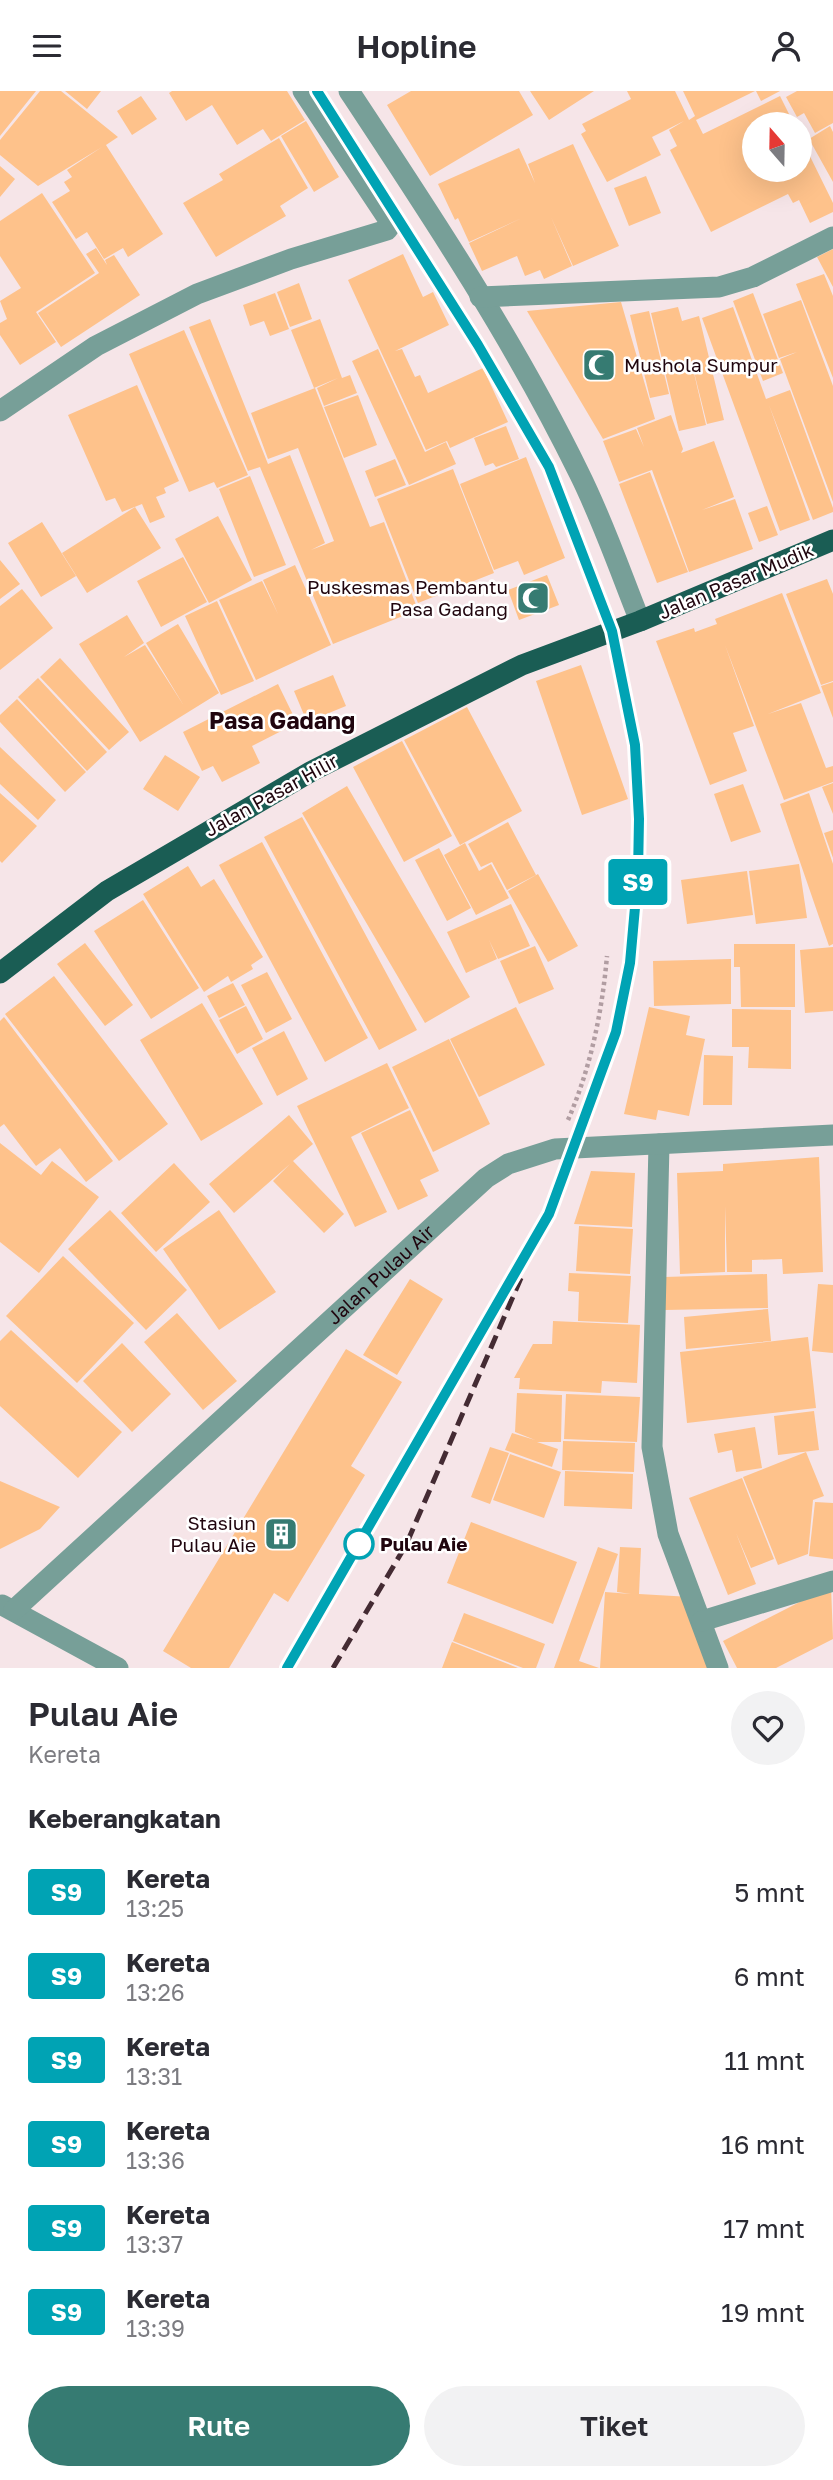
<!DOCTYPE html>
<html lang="id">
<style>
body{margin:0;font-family:"Golos Text",sans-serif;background:#f2f2f3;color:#2b2b33;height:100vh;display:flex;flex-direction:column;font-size:26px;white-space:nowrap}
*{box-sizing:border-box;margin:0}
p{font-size:23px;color:#7c7c81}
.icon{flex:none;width:38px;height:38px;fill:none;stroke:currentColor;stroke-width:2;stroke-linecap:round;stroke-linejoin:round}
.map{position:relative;height:1577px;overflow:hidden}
.sheet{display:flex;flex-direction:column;background:#fff;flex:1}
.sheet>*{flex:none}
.badge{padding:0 14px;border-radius:5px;font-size:24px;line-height:46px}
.needle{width:46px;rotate:340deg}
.buttons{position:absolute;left:742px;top:21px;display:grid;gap:14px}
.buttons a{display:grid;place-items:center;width:70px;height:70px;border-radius:50%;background:#fff;box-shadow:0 7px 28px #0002;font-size:35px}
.map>.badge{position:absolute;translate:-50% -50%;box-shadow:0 0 0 4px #fff}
h2{padding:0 28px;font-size:26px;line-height:63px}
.round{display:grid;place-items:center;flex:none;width:74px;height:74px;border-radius:37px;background:#f2f2f3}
.summary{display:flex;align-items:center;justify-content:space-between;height:119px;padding:0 28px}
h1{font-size:33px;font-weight:600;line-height:52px}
.primary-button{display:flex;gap:14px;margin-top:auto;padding:14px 28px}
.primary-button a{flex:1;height:80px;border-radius:42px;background:#367b72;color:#fff;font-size:28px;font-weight:600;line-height:80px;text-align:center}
.primary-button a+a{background:#f2f2f3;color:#2b2b33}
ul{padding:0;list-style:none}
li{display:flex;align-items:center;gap:21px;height:84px;padding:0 28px}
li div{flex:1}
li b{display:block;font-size:26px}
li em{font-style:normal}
li .badge{min-width:77px;font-weight:700;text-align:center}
header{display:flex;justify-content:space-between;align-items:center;height:91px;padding:0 28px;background:#fff;font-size:32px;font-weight:600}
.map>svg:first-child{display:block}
.building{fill:#fec28b}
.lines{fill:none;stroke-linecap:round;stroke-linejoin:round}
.path{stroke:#b19da2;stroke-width:4.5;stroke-dasharray:3.5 3.5;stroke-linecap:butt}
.minor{stroke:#779f98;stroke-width:21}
.major{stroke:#1a5d54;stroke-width:21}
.rail{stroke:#442b33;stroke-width:5;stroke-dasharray:14 7;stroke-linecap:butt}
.line-casing{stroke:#fff;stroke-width:16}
.line{stroke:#00a3b4;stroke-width:10}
.stop-dot{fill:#fff;stroke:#00a3b4;stroke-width:3.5}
.labels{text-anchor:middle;stroke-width:5;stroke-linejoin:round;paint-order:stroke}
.poi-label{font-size:19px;fill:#20050e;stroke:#fff;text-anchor:end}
.street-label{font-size:19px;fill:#20050e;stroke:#fff}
.stop-label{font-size:19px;font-weight:bold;fill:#20050e;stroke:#fff;text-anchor:start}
.quarter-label{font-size:23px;font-weight:bold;fill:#20050e;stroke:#fff}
</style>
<header><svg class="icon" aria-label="menu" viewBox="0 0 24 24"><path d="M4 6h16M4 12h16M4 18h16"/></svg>Hopline<svg class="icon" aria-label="person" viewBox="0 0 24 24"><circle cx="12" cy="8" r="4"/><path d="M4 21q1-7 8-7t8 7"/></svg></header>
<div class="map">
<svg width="833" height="1577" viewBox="0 0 833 1577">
<rect width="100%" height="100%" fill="#f6e5e8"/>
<path class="building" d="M0 0H36L0 45Z
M40 0H61L118 46 106 54 163 143 128 166 123 157 104 168 87 141 76 148 52 111 70 100 64 91 72 86 67 79 102 56 38 95 0 64V49Z
M65 0H101L87 18Z
M172 0H287L305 29 271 50 263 38 237 54 212 14 186 30 169 2Z
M411 0H519L533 24 430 85 387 14Z
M530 0H594L549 29Z
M627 0H675L689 29 695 25 683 0H755L696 29 703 43 780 5 794 33H754V79H800V45L833 112V121L810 132 799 109 793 112 788 103 711 141 670 59 677 55 669 39 684 30 652 46 661 64 607 91 581 43 586 40 582 33 631 8Z
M756 0H780L761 10Z
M797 0H833V32L815 42 804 22 797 26 786 6Z
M141 5 157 28 132 44 117 20Z
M306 30 339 86 314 101 281 45Z
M830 35 833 41V91L809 48Z
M279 47 308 97 280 115 286 125 216 166 183 112 223 89 219 83Z
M573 53 619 155 573 175 551 126 572 175 544 188 540 179 525 185 517 165 482 180 469 152 522 127 469 151 458 127 455 129 438 93 519 57 535 92 528 73Z
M0 75 15 88 0 106Z
M646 85 661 122 629 135 614 97Z
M42 102 95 182 36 221 56 251 20 274 0 244V232L7 228 0 210 21 197 0 165V130Z
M96 157 107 174 105 169 114 164 140 204 61 256 38 222 99 182 86 163Z
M833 158V196L817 166Z
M403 163 423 206 433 201 449 234 395 260 402 258 415 286 420 284 428 302 483 277 508 331 450 357 447 350 426 359 348 189Z
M824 183 833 205V287L796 193Z
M299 192 312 228 290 236 277 201Z
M275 202 289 238 270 245 264 230 250 235 243 214Z
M753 202 783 282 763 290 733 210Z
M801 209 833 295V411L780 268 797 261 779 267 763 223Z
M621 211 655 328 603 348 527 220Z
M678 216 682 230 699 225 724 329 707 333 691 269 706 334 679 340 651 222Z
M733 216 766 308 790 299 833 417V421L813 429 769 314 810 429 780 440 702 227Z
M649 220 669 303 650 307 630 224Z
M210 228 268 373 290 364 325 452 311 459 334 450 298 357 268 368 251 322 315 297 370 436 384 431 418 519 333 553 260 376 248 380 189 236Z
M320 228 342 287 350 284 357 302 324 315 317 297 338 287 314 297 291 239Z
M184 239 248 384 217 397 214 391 189 401 129 263Z
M378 258 425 361 446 351 456 373 409 394 352 270Z
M137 294 179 390 164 397 166 402 156 406 165 426 150 432 142 413 122 421 115 407 106 410 68 324Z
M358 304 377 354 344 367 324 316Z
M671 324 683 358 681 362 714 350 734 406 702 419 735 408 753 458 689 481 652 379 619 391 603 350 636 338 644 356 637 337Z
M506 335 519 368 496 376 493 372 485 375 474 347Z
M526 366 565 467 524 484 518 470 494 479 460 393Z
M395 368 406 394 375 406 365 380Z
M453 378 494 482 418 512 377 408Z
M650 381 688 481 657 492 619 393Z
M250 385 286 474 254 486 219 398Z
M767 415 778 444 759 451 748 422Z
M135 416 161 457 87 502 62 462Z
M218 425 252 489 209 512 175 448Z
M42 431 76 485 41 506 8 452Z
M183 466 207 511 161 536 137 490Z
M0 469 20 493 0 508Z
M295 474 331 554 256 589 219 509 262 490 278 523 263 489Z
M547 484 559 514 519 529 508 499Z
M827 488 833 503V590L821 594 786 503Z
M22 498 53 537 0 579V515Z
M782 502 821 602 768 623 801 612 826 677 833 675V691L784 709 725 554 754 635 733 642 747 680 710 694 656 550 694 537 695 541 717 533 715 528Z
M217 510 254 590 221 604 185 525Z
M127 524 144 552 124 566 145 554 184 615 146 552 178 533 219 602 140 651 79 553Z
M60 567 129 641 109 659 40 586Z
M581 574 628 708 582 724 536 590Z
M333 584 346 615 307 631 294 600Z
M38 587 107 661 87 680 18 606Z
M833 591V627L821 595Z
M278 593 297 632 252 655 260 672 222 691 213 675 202 680 183 641Z
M17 608 86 681 65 701 0 631V624Z
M467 616 522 720 460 754 404 649Z
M402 650 452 745 404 771 353 676Z
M0 656 56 709 38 729 0 693Z
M165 664 200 686 178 720 143 698Z
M833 692V723L822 696Z
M743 693 761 741 731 751 714 703Z
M347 695 470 906 425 932 302 722Z
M0 702 37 735 2 772 0 770Z
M809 702 833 773V853L829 855 780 713Z
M302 726 417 939 379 959 264 746Z
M508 731 536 784 507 799 492 771 481 776 468 753Z
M833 739V767L824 742Z
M262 751 368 947 325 971 219 774Z
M465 752 479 780 491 773 509 807 476 824 444 764Z
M439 757 471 817 447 830 415 769Z
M799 773 807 827 756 833 749 780Z
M188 775 201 796 214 788 263 866 251 874 253 878 231 891 228 885 204 901 143 803Z
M747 780 753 824 687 833 681 789Z
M538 783 578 855 548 871 508 800Z
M143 809 199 897 151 928 94 840Z
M511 813 530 855 498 868 489 849 497 868 466 882 447 841Z
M85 852 133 914 105 935 57 873Z
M734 853H795V916H741L740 876H734Z
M535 855 554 898 519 913 500 870Z
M833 856V920L805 922 800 859Z
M731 868V913L654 915 653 870Z
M267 881 292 928 266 942 241 894Z
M54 885 168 1033 119 1070 5 923Z
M233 892 245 914 219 927 207 905Z
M202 912 263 1013 201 1050 140 949Z
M246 915 263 948 237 963 219 929Z
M516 916 545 974 479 1006 450 948Z
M649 916 690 925 686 944 705 948 689 1025 658 1019 656 1029 624 1023Z
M732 918 791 919V978L748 977 749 956H732Z
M4 926 113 1070 86 1091 60 1057 36 1075 4 1033 0 1036V930Z
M284 940 308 988 277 1005 252 957Z
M449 948 490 1033 433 1061 392 976Z
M704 964 733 965 732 1014H703Z
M387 972 409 1017 351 1046 387 1121 355 1136 297 1015Z
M410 1019 439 1080 420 1089 428 1105 398 1119 361 1042Z
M289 1024 313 1053 293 1070 344 1123 324 1142 273 1090 290 1073 234 1122 209 1093Z
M0 1052 41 1084 52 1070 99 1106 39 1182 0 1151Z
M819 1066 823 1181 783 1183 782 1168 752 1169V1181H727L725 1115V1181L680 1183 677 1082 723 1080V1073Z
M174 1072 210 1111 156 1161 121 1122Z
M591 1080 635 1082 632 1136 574 1133Z
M110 1119 187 1199 146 1239 68 1158Z
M219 1119 276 1201 219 1239 163 1158Z
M579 1135 633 1138 630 1183 576 1180Z
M63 1165 134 1232 77 1292 6 1225Z
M569 1182 631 1185 628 1232 578 1230 579 1201 568 1200Z
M767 1183 768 1217 665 1219 664 1186Z
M410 1188 443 1208 397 1284 363 1264Z
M818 1193 833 1194V1262L812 1260Z
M768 1218 771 1250 686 1258 684 1226Z
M177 1222 237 1290 203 1319 144 1251Z
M553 1230 640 1234 637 1292 602 1290 601 1302 519 1298 520 1287H514L533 1253H552Z
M11 1239 122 1341 78 1387 0 1315V1250Z
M808 1246 816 1317 687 1332 680 1261Z
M122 1252 171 1303 132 1341 83 1290Z
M346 1258 402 1291 351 1375 365 1384 288 1511 274 1502 229 1577H191L163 1560Z
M517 1302 562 1304 561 1351H537L558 1358 552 1376 505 1359 512 1342 535 1349 515 1341Z
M566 1303 640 1306 637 1351 564 1348Z
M814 1320 819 1359 778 1364 774 1325Z
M755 1336 762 1377 736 1381 732 1359 718 1362 714 1343Z
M563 1350 635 1352 634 1381 562 1379Z
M490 1356 509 1362 490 1413 471 1406Z
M806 1361 824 1405 813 1409 808 1463 778 1474 743 1386Z
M510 1363 561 1381 544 1427 493 1409Z
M565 1380 633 1383 632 1418 564 1415Z
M742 1387 774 1468 751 1477 736 1442 756 1493 728 1504 689 1407Z
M0 1390 60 1416 40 1438 0 1458Z
M815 1411 833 1412V1468L809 1465Z
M471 1431 577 1471 553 1533 447 1492Z
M598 1456 618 1463 579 1570 599 1577H554Z
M620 1456 641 1457 639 1503 691 1506 712 1577H600L605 1501 631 1503 617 1501Z
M831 1495 833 1548 776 1577H737L723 1550Z
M464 1522 545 1553 536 1577H523L453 1550Z
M452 1551 518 1577H442Z"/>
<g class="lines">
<path class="path" d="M568 1029C591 976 602 921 607 865"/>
<g class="minor">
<path d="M349 0C431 124 514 249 579 382 603 430 620 480 640 530"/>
<path d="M480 206 719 196 753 186 833 146"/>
<path d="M0 320 96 255 197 203 291 168 387 139 390 135 388 128 303 0"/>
<path d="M659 1053 652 1356 668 1443 718 1577"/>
<path d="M2 1514 118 1577"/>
<path id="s1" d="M14 1519 486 1087 508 1073 555 1058 833 1044"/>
<path d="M702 1530 833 1490"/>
</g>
<path class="major" d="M0 882 107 800 312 680 522 574 640 530 833 449"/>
<path class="rail" d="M287 1577 549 1123 616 941 630 872 638 783 640 728 635 654 612 540 549 376 478 254 317 0
M333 1577 406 1454 521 1187"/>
</g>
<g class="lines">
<defs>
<path id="line" d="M287 1577 549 1123 616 941 630 872 638 783 639 728 635 654 612 540 549 376 478 254 317 0"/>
</defs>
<use href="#line" class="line-casing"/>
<use href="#line" class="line"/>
</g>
<defs>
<symbol id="mosque-square" viewBox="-11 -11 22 22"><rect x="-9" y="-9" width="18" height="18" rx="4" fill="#367b72" stroke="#fff"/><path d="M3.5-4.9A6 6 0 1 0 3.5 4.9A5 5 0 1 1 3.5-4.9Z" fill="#fff"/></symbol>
<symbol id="building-square" viewBox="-11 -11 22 22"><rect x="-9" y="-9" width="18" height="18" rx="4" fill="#367b72" stroke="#fff"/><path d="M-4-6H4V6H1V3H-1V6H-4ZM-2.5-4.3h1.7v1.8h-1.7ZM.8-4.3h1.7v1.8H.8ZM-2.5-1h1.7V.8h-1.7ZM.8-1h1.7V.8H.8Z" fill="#fff"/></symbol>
</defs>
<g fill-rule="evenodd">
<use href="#mosque-square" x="580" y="255" width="38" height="38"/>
<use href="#mosque-square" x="514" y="488" width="38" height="38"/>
<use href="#building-square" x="262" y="1424" width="38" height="38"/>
</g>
<circle class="stop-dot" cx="359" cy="1453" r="14"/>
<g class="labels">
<g class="poi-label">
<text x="624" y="281" text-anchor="start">Mushola Sumpur</text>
<text x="508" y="503">Puskesmas Pembantu<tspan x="508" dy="22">Pasa Gadang</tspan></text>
<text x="256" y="1439">Stasiun<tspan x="256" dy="22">Pulau Aie</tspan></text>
</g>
<g class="street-label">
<text transform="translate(736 490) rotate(-23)" y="7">Jalan Pasar Mudik</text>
<text transform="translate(271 704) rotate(-29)" y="7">Jalan Pasar Hilir</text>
<text dy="7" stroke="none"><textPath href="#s1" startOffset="497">Jalan Pulau Air</textPath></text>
</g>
<g class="stop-label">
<text x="380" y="1460">Pulau Aie</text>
</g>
<g class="quarter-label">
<text x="282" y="638">Pasa Gadang</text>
</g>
</g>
</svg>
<div class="buttons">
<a><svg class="needle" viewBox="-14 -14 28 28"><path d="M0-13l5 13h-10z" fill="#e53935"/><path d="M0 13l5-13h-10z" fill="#7c7c81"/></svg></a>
</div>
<b class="badge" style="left:638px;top:791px;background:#00a3b4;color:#fff">S9</b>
</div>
<section class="sheet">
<div class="summary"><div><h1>Pulau Aie</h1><p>Kereta</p></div><a class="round"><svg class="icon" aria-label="heart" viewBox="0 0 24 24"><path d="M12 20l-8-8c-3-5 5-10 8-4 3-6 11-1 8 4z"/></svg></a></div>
<h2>Keberangkatan</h2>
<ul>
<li><span class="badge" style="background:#00a3b4;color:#fff">S9</span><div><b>Kereta</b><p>13:25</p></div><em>5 mnt</em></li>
<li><span class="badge" style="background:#00a3b4;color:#fff">S9</span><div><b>Kereta</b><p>13:26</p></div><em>6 mnt</em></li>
<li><span class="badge" style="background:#00a3b4;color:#fff">S9</span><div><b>Kereta</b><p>13:31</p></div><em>11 mnt</em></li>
<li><span class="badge" style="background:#00a3b4;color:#fff">S9</span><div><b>Kereta</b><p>13:36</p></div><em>16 mnt</em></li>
<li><span class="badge" style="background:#00a3b4;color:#fff">S9</span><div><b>Kereta</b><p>13:37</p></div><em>17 mnt</em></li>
<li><span class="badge" style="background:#00a3b4;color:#fff">S9</span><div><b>Kereta</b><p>13:39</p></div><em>19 mnt</em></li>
</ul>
<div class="primary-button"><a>Rute</a><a>Tiket</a></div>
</section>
